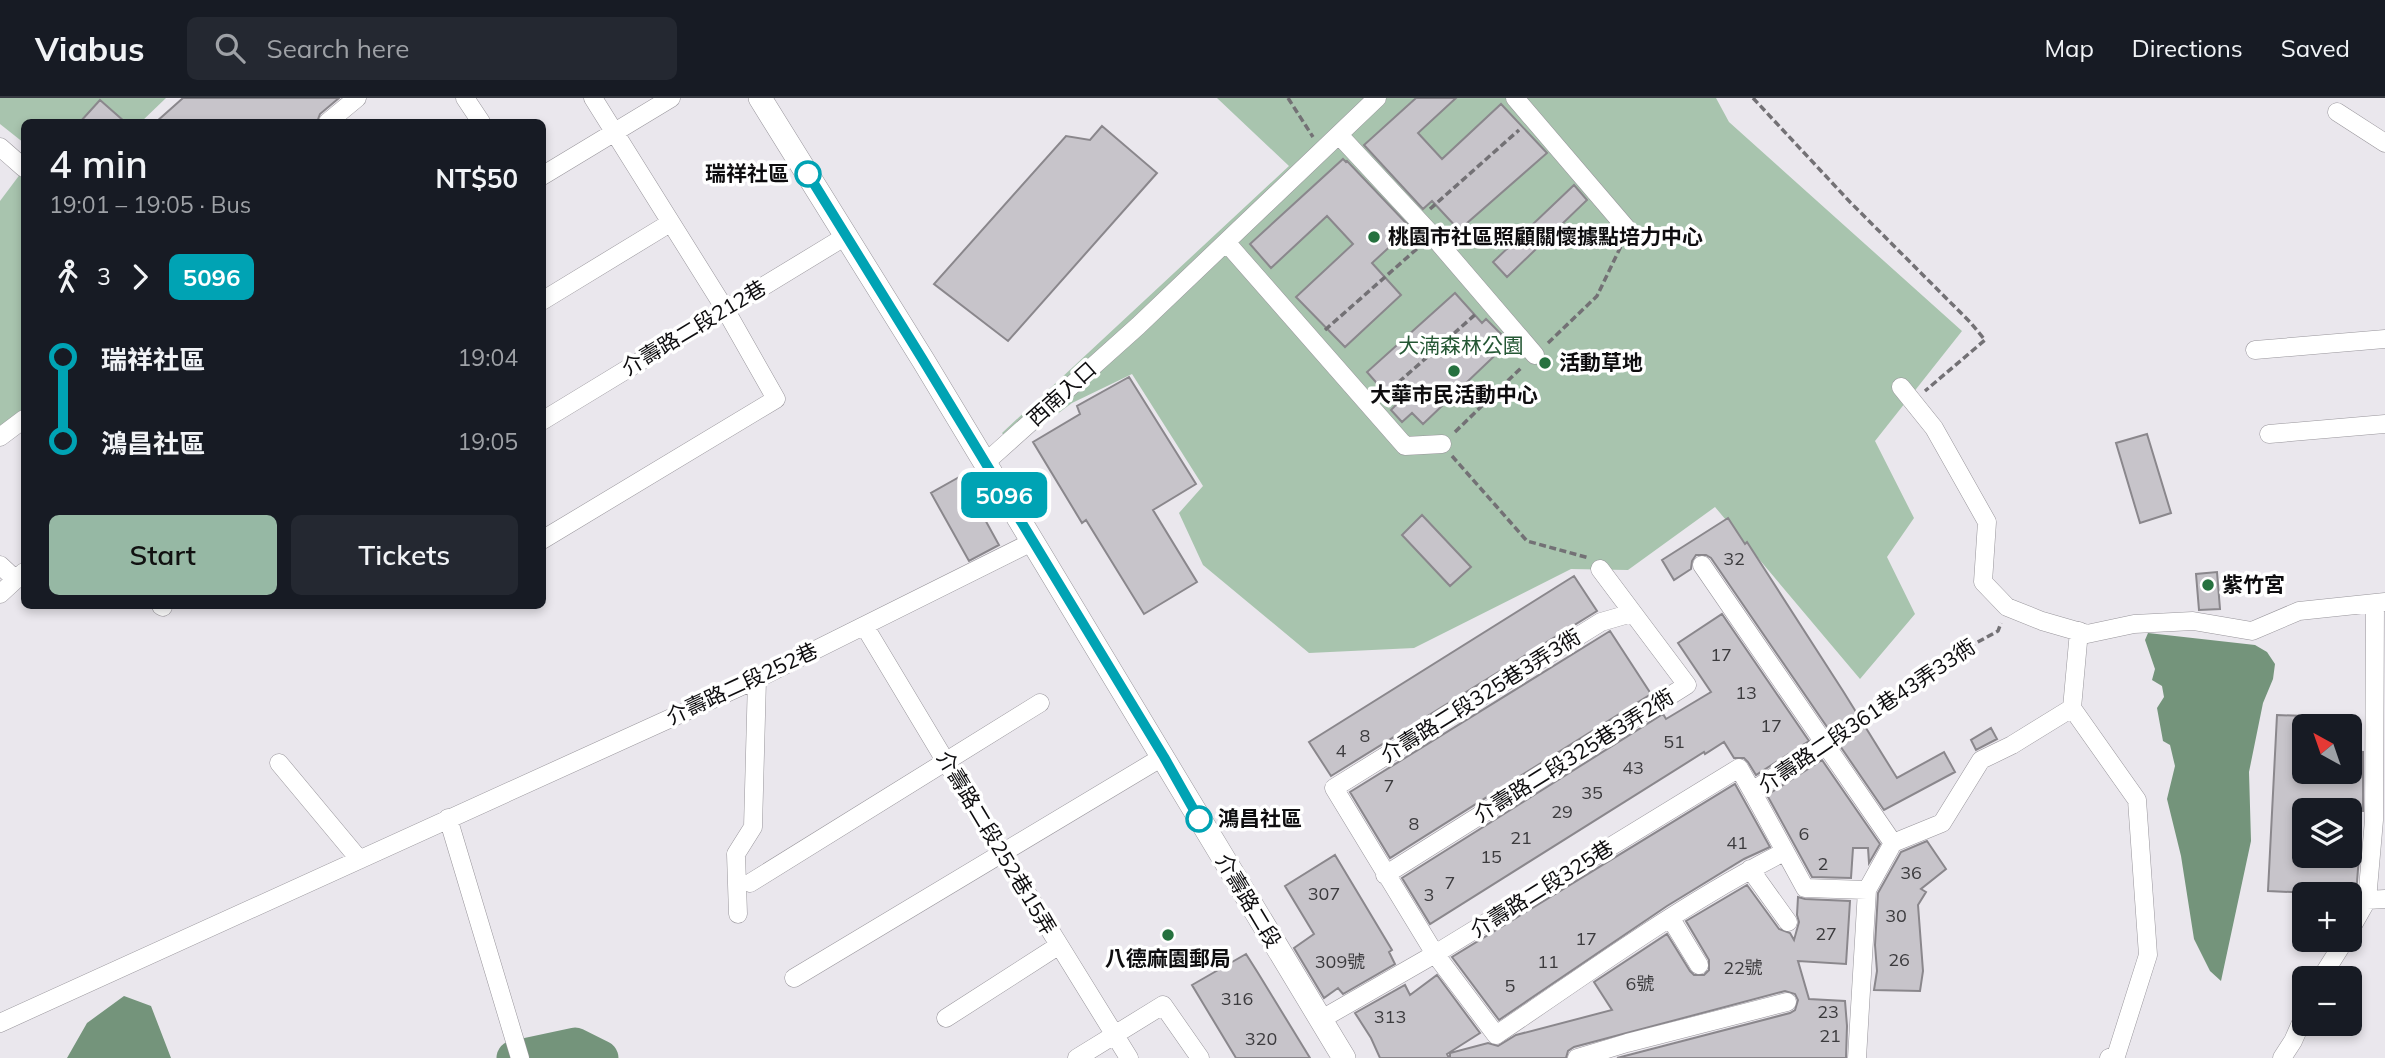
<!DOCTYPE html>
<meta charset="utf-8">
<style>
body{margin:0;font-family:Mulish,"Noto Sans TC",sans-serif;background:#242831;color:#f1f3f6;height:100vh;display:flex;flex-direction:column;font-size:26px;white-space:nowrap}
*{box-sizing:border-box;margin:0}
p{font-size:23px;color:#9ea1a6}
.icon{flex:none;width:38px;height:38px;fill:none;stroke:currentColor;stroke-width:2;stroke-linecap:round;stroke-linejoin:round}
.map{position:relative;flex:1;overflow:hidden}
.panel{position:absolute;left:21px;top:21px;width:525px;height:490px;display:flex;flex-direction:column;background:#171b24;border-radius:10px;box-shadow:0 4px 10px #0003}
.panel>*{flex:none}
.badge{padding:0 14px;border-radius:10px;font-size:24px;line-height:46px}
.needle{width:46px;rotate:320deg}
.buttons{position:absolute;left:2292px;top:616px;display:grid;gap:14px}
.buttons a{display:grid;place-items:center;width:70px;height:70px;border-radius:10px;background:#171b24;box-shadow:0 4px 10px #0003;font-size:35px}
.map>.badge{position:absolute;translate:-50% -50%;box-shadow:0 0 0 4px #fff}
.legs{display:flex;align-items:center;gap:10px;height:77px;padding:0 28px;font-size:23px}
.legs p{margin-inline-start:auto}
.summary{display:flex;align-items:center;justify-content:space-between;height:119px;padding:0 28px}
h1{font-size:38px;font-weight:600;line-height:52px}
.primary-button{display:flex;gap:14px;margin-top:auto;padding:14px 28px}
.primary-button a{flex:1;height:80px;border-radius:10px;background:#96b8a4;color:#111;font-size:28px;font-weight:600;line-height:80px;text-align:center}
.primary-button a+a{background:#242831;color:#f1f3f6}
ul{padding:0 28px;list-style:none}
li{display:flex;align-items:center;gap:24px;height:84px;font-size:26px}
li i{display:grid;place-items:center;width:10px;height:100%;margin:0 9px;background:currentColor}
li i::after{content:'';width:18px;height:18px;margin:-9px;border:5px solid;border-radius:50%;background:#171b24}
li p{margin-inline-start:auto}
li:first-child i{background:linear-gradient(#0000 50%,currentColor 0)}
li:last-child i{background:linear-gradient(currentColor 50%,#0000 0)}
header{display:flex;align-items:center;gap:42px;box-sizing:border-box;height:98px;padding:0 35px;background:#171b24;border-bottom:2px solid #363941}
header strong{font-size:33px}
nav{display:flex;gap:38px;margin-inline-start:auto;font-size:24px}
.search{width:490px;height:63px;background:#242831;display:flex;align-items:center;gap:18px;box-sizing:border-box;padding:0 24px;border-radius:10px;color:#9ea1a6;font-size:26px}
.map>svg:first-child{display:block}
.green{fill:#a8c4ae}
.water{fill:#74947b}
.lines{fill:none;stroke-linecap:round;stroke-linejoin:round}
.river{stroke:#74947b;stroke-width:35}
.building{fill:#c7c4ca;stroke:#8a878c;stroke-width:2}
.minor-casing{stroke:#98959b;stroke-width:19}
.major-casing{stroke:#98959b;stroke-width:24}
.path{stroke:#737175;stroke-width:3.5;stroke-dasharray:7 3.5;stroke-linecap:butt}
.minor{stroke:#fff;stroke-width:18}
.major{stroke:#fff;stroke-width:23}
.line-1-casing{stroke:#fff;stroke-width:16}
.line-1{stroke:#00a3b4;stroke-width:10}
.stop-1-dot{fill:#fff;stroke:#00a3b4;stroke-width:3.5}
.poi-dot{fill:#26713f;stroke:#fff;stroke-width:2.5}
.labels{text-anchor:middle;stroke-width:7;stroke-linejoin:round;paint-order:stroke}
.number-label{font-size:18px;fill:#3c3b3e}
.stop-label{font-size:21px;font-weight:bold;fill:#0e0d0f;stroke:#fff;text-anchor:end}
.poi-label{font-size:21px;font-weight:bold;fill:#0e0d0f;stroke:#fff;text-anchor:start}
.street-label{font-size:21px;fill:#0e0d0f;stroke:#fff}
.park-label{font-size:21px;fill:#245734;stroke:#fff}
</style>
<header>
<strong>Viabus</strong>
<div class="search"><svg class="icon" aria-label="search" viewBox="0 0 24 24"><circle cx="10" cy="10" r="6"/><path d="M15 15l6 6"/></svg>Search here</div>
<nav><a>Map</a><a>Directions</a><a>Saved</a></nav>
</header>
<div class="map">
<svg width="2385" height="960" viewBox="0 0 2385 960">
<rect width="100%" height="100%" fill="#eae7ed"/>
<path class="green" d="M0 0H166L141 24H24V45L0 26Z
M1217 0H1716L1729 24 1962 233 1875 343 1914 420 1887 459 1915 516 1860 581 1715 409 1628 472 1571 471 1414 550 1309 555 1203 467 1179 415 1203 388 1132 276 1072 305 1013 349 1002 335 1289 68Z
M21 75 24 78V313L0 331V103Z"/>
<path class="water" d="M2148 535 2255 547 2267 554 2275 566 2273 581 2263 605 2249 674 2251 743 2221 883 2210 873 2194 841 2181 758 2167 701 2175 668 2170 647 2163 643 2157 610 2164 599 2162 588 2152 582 2155 571 2145 542Z
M124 898 151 908 171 960H67L87 925Z"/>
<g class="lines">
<path class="river" d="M514 960 575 947 601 960"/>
</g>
<path class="building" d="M183 0H339L320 16 317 24H156Z
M1416 0H1456L1418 35 1442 61 1501 6 1547 55 1459 132 1432 103 1423 111 1364 47Z
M100 2 125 24H80Z
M1102 28 1157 75 1008 243 934 186 1066 38 1090 42Z
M1343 61 1346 64 1347 63 1407 126 1405 128 1408 132 1372 165 1401 197 1345 249 1296 199 1353 146 1327 118 1271 170 1250 146Z
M1574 87 1587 102 1507 179 1493 164Z
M1455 195 1482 225 1486 221 1509 244 1423 326 1412 315 1402 324 1391 312 1396 307 1367 274Z
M1129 279 1196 386 1153 412 1197 484 1144 516 1086 422 1082 425 1033 344 1080 316 1077 308Z
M2147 336 2171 415 2140 425 2116 345Z
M961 378 999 447 969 463 931 395Z
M1422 417 1471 469 1450 488 1402 437Z
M1728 420 1745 446 1747 444 1843 593 1897 680 1944 654 1955 674 1884 712 1711 460 1706 457H1696L1692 463 1691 471 1674 482 1662 462Z
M2217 474 2220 511 2199 512 2196 476Z
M1574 478 1597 513 1331 678 1309 644Z
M1722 516 1809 643 1756 677 1748 664 1744 660H1734L1724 644 1705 656 1704 654 1430 826 1402 780 1663 616 1666 621 1711 594 1678 545Z
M1610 533 1651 596 1390 760 1350 694Z
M2277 617 2305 618V674H2350V653L2363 654V713L2305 712V758H2359L2356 797 2268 793Z
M1991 630 1997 641 1976 652 1971 642Z
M1822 662 1880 746 1869 765 1868 750H1853L1851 780 1812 779 1767 697Z
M1735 686 1770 749 1744 761 1667 808 1499 922 1452 859Z
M1927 743 1946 771 1921 791 1926 794 1918 807 1923 873 1920 893 1874 892 1877 873 1875 847 1878 795 1901 754Z
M1335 757 1392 852 1389 854 1395 866 1343 896 1338 890 1324 900 1294 850 1314 836 1285 788Z
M1747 787 1779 831 1790 835 1794 842 1799 824 1797 817 1798 799 1805 801 1850 803 1846 866 1798 863 1809 901 1845 903 1847 928 1846 960H1617L1790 915 1795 912 1798 902 1795 896 1785 893 1574 949 1568 953 1566 960H1450V955L1488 945 1498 948 1516 937 1612 912 1594 884 1667 836 1690 873 1694 877H1704L1709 872V862L1686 823Z
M1246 856 1258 875 1310 960H1236L1204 907 1192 887Z
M1437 877 1480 935 1447 956 1449 960H1380L1371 940 1355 915 1405 887 1410 897Z"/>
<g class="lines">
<defs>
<path id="minor" d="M465 0 481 24
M1515 0 1628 132
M2337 14 2385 45
M328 24 357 0
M1339 37 1432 137 1535 257
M0 49 24 70
M542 78 671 0
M1226 144 1405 348 1442 346
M542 203 670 125
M2255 252 2385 241
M1901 289 1934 330 1987 424 1983 484 2007 509 2042 523 2087 536 2134 526 2193 523 2252 533 2299 513 2385 504
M542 323 846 138
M2269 336 2385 326
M0 339 24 321
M985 365 1138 228 1377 0
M542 442 776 301 725 211 593 0
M0 467 15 481
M1702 467 1893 745
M0 496 24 474
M161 508 163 509
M1632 515 1601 524 1334 690 1435 856 1496 937C1590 874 1683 805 1784 754
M865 529 946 664 1129 960
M2072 610 2137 702 2148 857 2116 958 2109 960
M2072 610 2079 533
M1825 646 1752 693 1805 790 1867 792
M279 665 359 761
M448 720 520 960
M1750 771 1788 824
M1385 777 1687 587 1600 471
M750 785 1040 605
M2367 802 2385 801
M738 816 736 756 753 729 757 581
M1671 821 1699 867
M2350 832 2367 802 2374 722 2375 505
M794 880 1164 658
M2321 880 2345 842
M946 920 1058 848
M1320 922 1435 856 1739 670 1752 693
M0 925 757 581 1032 444
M1077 960 1163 907 1200 960
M1577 960 1627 945 1787 904
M1857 960 1867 792 1893 745 1942 725 1981 662 2012 647 2072 610
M2282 960 2293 943 2305 916"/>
<path id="major" d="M760 0 923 262 1344 960"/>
</defs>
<use href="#minor" class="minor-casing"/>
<use href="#major" class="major-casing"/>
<path class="path" d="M1288 0 1313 39
M1753 0 1850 104 1970 224 1985 242 1925 293
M1430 111 1519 32
M1325 232 1419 149
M1548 245 1597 198 1622 146
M1383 298 1477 215
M1455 334 1522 269
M1452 358 1527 443 1589 460
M1839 638 1894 605 1954 557 1998 533 2001 525"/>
<use href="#minor" class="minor"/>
<use href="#major" class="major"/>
</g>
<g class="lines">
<defs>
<path id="line-1" d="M808 76 923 262 1164 659 1199 721"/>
</defs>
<use href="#line-1" class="line-1-casing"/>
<use href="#line-1" class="line-1"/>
</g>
<g class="stop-1-dot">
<circle cx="808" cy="76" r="12"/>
<circle cx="1199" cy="721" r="12"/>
</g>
<g class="poi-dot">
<circle cx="1374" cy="139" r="7"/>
<circle cx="1545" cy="265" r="7"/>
<circle cx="1454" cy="273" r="7"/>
<circle cx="2208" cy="487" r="7"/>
<circle cx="1168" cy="837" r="7"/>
</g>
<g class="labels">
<g class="number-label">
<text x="1734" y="467">32</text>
<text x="1721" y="563">17</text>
<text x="1746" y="601">13</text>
<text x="1771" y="634">17</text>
<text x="1365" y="644">8</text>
<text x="1674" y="650">51</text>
<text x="1341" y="659">4</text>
<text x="1633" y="676">43</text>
<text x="1389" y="694">7</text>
<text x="1592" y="701">35</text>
<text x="1562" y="720">29</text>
<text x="1414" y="732">8</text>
<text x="1804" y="742">6</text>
<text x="1521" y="746">21</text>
<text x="1737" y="751">41</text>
<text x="1491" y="765">15</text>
<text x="1823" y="772">2</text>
<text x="1911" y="781">36</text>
<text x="1450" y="791">7</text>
<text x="1324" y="802">307</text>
<text x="1429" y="803">3</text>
<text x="1896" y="824">30</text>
<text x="1826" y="842">27</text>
<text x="1586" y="847">17</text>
<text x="1899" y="868">26</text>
<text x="1340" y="870">309號</text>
<text x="1548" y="870">11</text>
<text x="1743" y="876">22號</text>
<text x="1640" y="892">6號</text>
<text x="1510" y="894">5</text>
<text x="1237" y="907">316</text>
<text x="1828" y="920">23</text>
<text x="1390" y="925">313</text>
<text x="1830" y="944">21</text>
<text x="1261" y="947">320</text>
</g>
<g class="stop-label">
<text x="789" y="83">瑞祥社區</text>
<text x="1218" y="728" text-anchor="start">鴻昌社區</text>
</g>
<g class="poi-label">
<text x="1388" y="146">桃園市社區照顧關懷據點培力中心</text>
<text x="1559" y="272">活動草地</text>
<text x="1454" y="304" text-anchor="middle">大華市民活動中心</text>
<text x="2222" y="494">紫竹宮</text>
<text x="1168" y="868" text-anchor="middle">八德麻園郵局</text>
</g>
<g class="street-label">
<text transform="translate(694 230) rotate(-31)" y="7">介壽路二段212巷</text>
<text transform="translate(1062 296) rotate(-42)" y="7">西南入口</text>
<text transform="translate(742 586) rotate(-25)" y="7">介壽路二段252巷</text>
<text transform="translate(1481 598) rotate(-32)" y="7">介壽路二段325巷3弄3衖</text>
<text transform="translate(1867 618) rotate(-34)" y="7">介壽路二段361巷43弄33衖</text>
<text transform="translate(1574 658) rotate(-32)" y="7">介壽路二段325巷3弄2衖</text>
<text transform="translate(996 745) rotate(59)" y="7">介壽路二段252巷15弄</text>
<text transform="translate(1542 791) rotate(-32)" y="7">介壽路二段325巷</text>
<text transform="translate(1248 803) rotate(59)" y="7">介壽路二段</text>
</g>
<g class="park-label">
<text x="1461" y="255">大湳森林公園</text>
</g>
</g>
</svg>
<div class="buttons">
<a><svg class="needle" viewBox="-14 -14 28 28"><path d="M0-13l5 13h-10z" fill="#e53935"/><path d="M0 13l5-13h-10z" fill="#9ea1a6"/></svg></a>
<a><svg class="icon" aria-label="layers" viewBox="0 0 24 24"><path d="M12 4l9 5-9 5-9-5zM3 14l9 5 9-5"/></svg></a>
<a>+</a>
<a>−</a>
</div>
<b class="badge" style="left:1004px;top:397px;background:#00a3b4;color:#fff">5096</b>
<section class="panel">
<div class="summary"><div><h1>4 min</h1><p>19:01 – 19:05 · Bus</p></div><b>NT$50</b></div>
<div class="legs"><svg class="icon" aria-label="walk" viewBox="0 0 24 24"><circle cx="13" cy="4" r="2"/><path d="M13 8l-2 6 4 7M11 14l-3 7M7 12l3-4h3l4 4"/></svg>3<svg class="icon" aria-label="forward" viewBox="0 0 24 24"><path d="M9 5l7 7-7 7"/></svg><b class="badge" style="background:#00a3b4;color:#fff">5096</b></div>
<ul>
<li><i style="color:#00a3b4"></i><b>瑞祥社區</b><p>19:04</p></li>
<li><i style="color:#00a3b4"></i><b>鴻昌社區</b><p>19:05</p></li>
</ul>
<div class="primary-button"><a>Start</a><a>Tickets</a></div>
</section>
</div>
